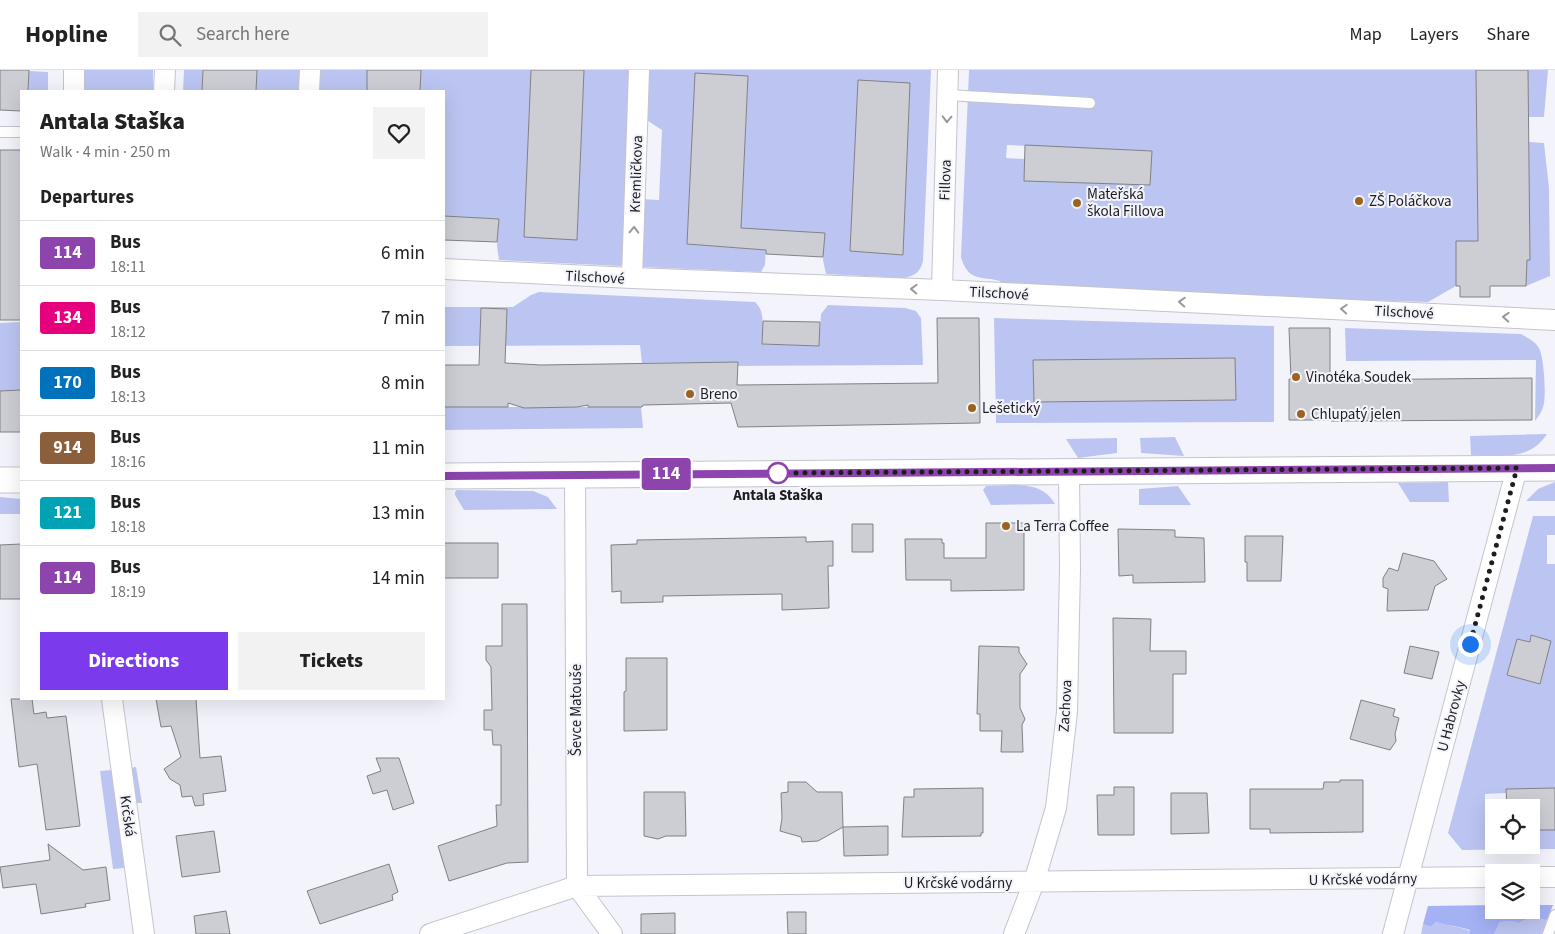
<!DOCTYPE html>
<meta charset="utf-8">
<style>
body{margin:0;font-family:"Source Sans 3",sans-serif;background:#f2f2f2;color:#222;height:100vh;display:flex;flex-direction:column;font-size:19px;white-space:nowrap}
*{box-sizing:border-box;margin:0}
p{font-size:16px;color:#767676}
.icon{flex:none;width:28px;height:28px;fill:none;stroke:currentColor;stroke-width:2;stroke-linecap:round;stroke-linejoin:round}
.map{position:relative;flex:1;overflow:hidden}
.sheet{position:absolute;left:20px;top:20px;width:425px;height:610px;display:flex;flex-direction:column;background:#fff;border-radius:0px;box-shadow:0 5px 20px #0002}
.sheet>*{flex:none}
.badge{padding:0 10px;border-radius:4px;font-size:18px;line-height:32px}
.fabs{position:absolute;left:1485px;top:729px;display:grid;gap:10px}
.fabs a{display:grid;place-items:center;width:55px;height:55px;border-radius:0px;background:#fff;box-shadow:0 5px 20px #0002;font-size:25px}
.you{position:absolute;width:25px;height:25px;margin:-12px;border:4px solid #fff;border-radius:50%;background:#1a73e8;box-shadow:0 0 0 8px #1a73e833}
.map>.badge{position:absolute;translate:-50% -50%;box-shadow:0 0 0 2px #fff}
h2{padding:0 20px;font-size:19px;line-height:45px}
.round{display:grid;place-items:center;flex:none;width:52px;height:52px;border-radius:0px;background:#f2f2f2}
.overview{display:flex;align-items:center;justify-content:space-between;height:85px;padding:0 20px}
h1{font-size:24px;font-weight:800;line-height:38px}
.cta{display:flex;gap:10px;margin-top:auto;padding:10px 20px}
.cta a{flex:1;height:58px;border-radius:0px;background:#7c3aed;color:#fff;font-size:20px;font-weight:800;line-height:58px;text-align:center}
.cta a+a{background:#f2f2f2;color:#222}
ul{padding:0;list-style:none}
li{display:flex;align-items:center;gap:15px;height:65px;padding:0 20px;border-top:1px solid #e0e0e0}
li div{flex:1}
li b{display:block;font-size:19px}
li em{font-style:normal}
li .badge{min-width:55px;font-weight:700;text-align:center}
header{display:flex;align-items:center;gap:30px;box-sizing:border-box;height:70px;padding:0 25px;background:#fff;border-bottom:1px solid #e0e0e0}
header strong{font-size:24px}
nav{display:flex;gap:28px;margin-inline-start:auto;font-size:18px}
.search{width:350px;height:45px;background:#f2f2f2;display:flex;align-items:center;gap:12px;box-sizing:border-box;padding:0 18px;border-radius:0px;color:#767676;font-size:19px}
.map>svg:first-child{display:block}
.green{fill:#bcc5f1;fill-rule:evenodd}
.forest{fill:#a4b1f3}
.building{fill:#ccced4;stroke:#808187}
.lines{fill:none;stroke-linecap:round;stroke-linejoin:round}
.service-casing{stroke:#c4c5cc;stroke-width:12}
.minor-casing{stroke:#c4c5cc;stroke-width:22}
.tertiary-casing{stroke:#c4c5cc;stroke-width:27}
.service{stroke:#fff;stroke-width:10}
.minor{stroke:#fff;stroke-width:20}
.tertiary{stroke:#fff;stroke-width:25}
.oneway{stroke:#99999b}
.line-casing{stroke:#fff;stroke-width:11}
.line{stroke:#8e44ad;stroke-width:8}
.walk{stroke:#1d1d20;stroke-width:5;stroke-dasharray:0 9}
.poi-dot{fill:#9b631f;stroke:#f3f4fb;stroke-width:2}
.stop-dot{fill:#fff;stroke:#8e44ad;stroke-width:2.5}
.labels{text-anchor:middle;stroke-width:4;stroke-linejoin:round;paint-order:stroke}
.street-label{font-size:15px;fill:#1d1d20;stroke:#f3f4fb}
.poi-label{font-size:15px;fill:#1d1d20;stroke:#f3f4fb;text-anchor:start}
.stop-label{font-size:15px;font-weight:bold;fill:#1d1d20;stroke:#f3f4fb}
</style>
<header>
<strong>Hopline</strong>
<div class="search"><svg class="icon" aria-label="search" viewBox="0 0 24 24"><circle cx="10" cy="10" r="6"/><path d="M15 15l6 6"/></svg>Search here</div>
<nav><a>Map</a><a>Layers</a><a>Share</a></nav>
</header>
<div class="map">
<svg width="1555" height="864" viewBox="0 0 1555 864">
<rect width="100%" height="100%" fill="#f3f4fb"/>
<path class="green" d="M81 0H153V21H82Z
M184 0H203L202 21H183Z
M257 0H305L304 21H256Z
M320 0H367V21H319Z
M421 0H531L577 170 584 0H632L625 180 621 196 499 190 497 176 499 149 444 146V21H420Z
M647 0H931L923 191C920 203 915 205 904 208L826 204 823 190 824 163 767 160 765 195 761 202 641 197 642 129 659 130 662 60 645 49ZM695 4 748 6 740 178 687 174ZM858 11 910 13 903 185 850 181Z
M969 0H1476L1478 171H1456V216L1428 232 1000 219V211C981 206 968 212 961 187ZM1007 75 1151 81 1150 115 1024 111 1025 89 1006 88Z
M1528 0H1548L1544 47H1528Z
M29 1 48 2V21H28Z
M1529 72 1544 73 1549 118 1550 206 1526 216Z
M539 222 755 232C767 243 761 259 762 274L819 276 821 244 828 235 905 238 916 241 921 248 923 295 738 296V292L642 293 640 275 444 276V237H513L531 225ZM481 238 507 239 506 262H480Z
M994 248 1274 256V352L996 353ZM1235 288V330L1034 332V290Z
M21 252V320L0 321V253Z
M1345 258 1521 264C1528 268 1535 271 1539 278 1544 287 1546 323 1544 333 1543 340 1539 346 1535 351L1536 290 1346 291Z
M444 337H641L643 358 444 360Z
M1547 364C1529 392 1500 385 1471 385L1470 366Z
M1175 367 1184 386 1141 383 1140 368Z
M1117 368V383L1078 388 1066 369Z
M1448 412 1449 432H1410L1398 413Z
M1555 412V431H1526L1538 419Z
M986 416C1011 416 1041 409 1055 434L991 435 983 420Z
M1178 416 1191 435H1139V419Z
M457 420 533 421 548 427 557 439 464 440 455 425V422Z
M0 427 21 429V444H0Z
M1533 446H1555V465H1547V494H1555V718L1506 719V723L1485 724V760L1494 761V775H1531V760H1555V779L1462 780 1448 763ZM1532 565 1551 571 1540 614 1507 605 1517 569 1530 572Z
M136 697 142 733H135L130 698Z
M112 700 124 798 113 799 100 701Z
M1529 848 1547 850 1542 864H1494L1500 852 1511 851 1519 853Z
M1436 852C1448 856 1459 856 1470 861L1469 864H1421L1423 854 1431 857Z"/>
<path class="forest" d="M1494 835V840H1531V835H1553L1547 850 1529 848 1519 853 1511 851 1500 852 1494 864H1469L1470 860C1459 856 1448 856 1436 852L1431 857 1423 854 1428 836Z"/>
<path class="building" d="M0 0H29L28 21H21V41L0 40Z
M203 0H257L256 21H202Z
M367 0H421L420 21H367Z
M531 0H584L577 170 524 167Z
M1476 0H1528L1530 190H1527L1526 216H1490V227H1460V216H1456V171H1478Z
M695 3 748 6 741 158 825 163 823 187 766 184V180L687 174Z
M858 10 910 13 903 185 850 181Z
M1025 75 1152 81 1150 115 1024 111Z
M0 80H21V250H0Z
M444 146 499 149 497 172 444 170Z
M481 238 507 239 505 293 541 295 738 292 737 315 938 313 937 248H979L980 353 738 357 731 333 643 335 642 337H588V335L577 337 524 338 508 333V337H444V295H479Z
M763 251 820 252 819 276 762 274Z
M1289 258H1330V310L1532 308V350L1331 351 1330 350H1289V309H1291Z
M1235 288 1236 330 1034 332 1033 290Z
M21 320V362H0V321Z
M986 453H1024V520L951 521V510H906L905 469H942V473H944V488H986Z
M852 454H873V482H852Z
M1118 459 1175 460V467L1204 468 1205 512 1133 513V505L1119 506Z
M1245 466H1283L1281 511H1247V492H1245Z
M806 467V472L833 471V496H828L829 538 782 540V524L663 526V532L621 533V521L612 522 611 475 637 474V470Z
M444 473H498V508H444Z
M21 474V529H0V475Z
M1403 483 1434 491 1447 509 1435 516 1428 540 1387 541 1388 519 1383 517V508L1389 498 1398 501Z
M502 534H527L528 792 507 793 449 811 438 776 497 756 496 735H501V675H493L492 660H484V640H492L491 597 486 590V576H502Z
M1113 548 1151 549 1150 581H1186V604H1173V663H1114Z
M1531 565 1551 571 1540 614 1507 605 1517 569 1530 572Z
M979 576 1019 577V582L1027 594 1020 604V638L1025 649 1022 655 1023 682H1001L1002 661H980V644H977Z
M1410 576 1439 582 1432 609 1404 603Z
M626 588H667V660L624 661V622L626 621Z
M11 629H32L34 644 46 642 47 648 66 646 80 756 46 760 37 694 19 697Z
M156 629H196L200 688 221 686 226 721 203 724 204 735 195 736 192 726 182 727 180 715 170 709 164 699 181 687 171 656 161 657Z
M1361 630 1395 639 1393 646 1399 648 1395 664 1396 671 1390 680 1350 669Z
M376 688H399L414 733 393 740 387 720 373 724 367 706 381 701Z
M1340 710H1363V762L1270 763V759H1250V719H1323L1324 712H1340Z
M788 712H806L817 722H842L843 757 818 771 802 772 801 767 780 761 782 748 781 723 788 722Z
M1114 717H1134V765H1098L1097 725H1114Z
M983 718V763H981V766L902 767 904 727H914V719Z
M1555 718V760H1531V738H1507L1506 719Z
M644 722H685L686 766H666L658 769 644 766Z
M1171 723H1207L1209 763 1171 764Z
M888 756V785L844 786 843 757Z
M214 761 220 802 182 807 176 766Z
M48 774 83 800 106 797 110 830 85 834 86 837 41 844 36 814 3 818 0 797 50 790Z
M389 794 398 822 392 825 393 830 320 854 307 821Z
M226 841 230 864H196L194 846Z
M787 842H806V864H788Z
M675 843V864H641V844Z"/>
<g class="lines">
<defs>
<path id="service" d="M947 25 1090 33
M0 62H21
M1548 864 1555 845"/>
<path id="minor" d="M74 21V0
M164 21 165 0
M309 21 310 0
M444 199 632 208 942 220 1555 250
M632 208 639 0
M942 220 948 0
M575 405 577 816 612 864
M112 629 144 864
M1531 807H1555
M430 864 577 816 1494 807
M1014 864 1034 812 1056 738 1067 642 1070 499 1069 401
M1393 864 1517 398"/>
<path id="tertiary" d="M444 406 1555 398
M0 410H21"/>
</defs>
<use href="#service" class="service-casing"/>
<use href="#minor" class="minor-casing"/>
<use href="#tertiary" class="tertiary-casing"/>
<use href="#service" class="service"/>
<use href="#minor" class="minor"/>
<use href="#tertiary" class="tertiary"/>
</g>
<defs><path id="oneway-chevron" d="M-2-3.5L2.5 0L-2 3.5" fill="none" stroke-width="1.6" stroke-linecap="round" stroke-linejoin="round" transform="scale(1.25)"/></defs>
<g class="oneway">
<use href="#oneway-chevron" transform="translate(947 49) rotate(92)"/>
<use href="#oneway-chevron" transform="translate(634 160) rotate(-88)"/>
<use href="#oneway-chevron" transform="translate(914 219) rotate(-178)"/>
<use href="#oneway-chevron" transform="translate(1182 232) rotate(-177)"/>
<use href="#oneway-chevron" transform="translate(1344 239) rotate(-177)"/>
<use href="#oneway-chevron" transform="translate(1506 247) rotate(-177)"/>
</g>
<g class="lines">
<defs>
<path id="line" d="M444 406 1555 398"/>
</defs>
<use href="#line" class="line-casing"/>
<use href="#line" class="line"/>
<path class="walk" d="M778 403 1517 398 1470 574"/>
</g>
<g class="poi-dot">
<circle cx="1359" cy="131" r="5"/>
<circle cx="1077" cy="133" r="5"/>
<circle cx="1296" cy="307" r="5"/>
<circle cx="690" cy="324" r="5"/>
<circle cx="972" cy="338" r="5"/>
<circle cx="1301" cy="344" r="5"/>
<circle cx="1006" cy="456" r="5"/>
</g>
<circle class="stop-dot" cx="778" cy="403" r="10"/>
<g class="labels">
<g class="street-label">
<text transform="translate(636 104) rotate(-88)" y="5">Kremličkova</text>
<text transform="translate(945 110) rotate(-88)" y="5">Fillova</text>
<text transform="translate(595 207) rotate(3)" y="5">Tilschové</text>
<text transform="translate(999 223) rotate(3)" y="5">Tilschové</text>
<text transform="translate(1404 242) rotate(3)" y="5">Tilschové</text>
<text transform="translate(1065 636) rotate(-87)" y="5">Zachova</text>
<text transform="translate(576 640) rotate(-90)" y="5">Ševce Matouše</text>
<text transform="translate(1451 646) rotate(-75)" y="5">U Habrovky</text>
<text transform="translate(128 746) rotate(82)" y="5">Krčská</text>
<text transform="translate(1363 809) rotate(-1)" y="5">U Krčské vodárny</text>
<text x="958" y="818">U Krčské vodárny</text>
</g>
<g class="poi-label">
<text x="1087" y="129">Mateřská<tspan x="1087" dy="17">škola Fillova</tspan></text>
<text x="1369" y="136">ZŠ Poláčkova</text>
<text x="1306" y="312">Vinotéka Soudek</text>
<text x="700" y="329">Breno</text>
<text x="982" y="343">Lešetický</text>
<text x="1311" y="349">Chlupatý jelen</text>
<text x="1016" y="461">La Terra Coffee</text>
</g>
<g class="stop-label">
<text x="778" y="430">Antala Staška</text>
</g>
</g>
</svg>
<div class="fabs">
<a><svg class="icon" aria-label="locate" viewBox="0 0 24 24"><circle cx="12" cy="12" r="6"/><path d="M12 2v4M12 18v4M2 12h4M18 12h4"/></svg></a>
<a><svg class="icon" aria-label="layers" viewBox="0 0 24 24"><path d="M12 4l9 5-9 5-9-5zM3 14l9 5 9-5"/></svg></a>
</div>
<div class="you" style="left:1470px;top:574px"></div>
<b class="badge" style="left:666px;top:404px;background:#8e44ad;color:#fff">114</b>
<section class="sheet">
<div class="overview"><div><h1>Antala Staška</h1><p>Walk · 4 min · 250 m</p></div><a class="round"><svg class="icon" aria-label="heart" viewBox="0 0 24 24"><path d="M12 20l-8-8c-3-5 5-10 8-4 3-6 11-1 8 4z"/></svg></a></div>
<h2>Departures</h2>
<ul>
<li><span class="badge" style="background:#8e44ad;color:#fff">114</span><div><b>Bus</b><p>18:11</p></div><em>6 min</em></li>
<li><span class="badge" style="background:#e6007e;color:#fff">134</span><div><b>Bus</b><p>18:12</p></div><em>7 min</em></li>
<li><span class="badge" style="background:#0072bc;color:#fff">170</span><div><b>Bus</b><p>18:13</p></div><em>8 min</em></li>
<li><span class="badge" style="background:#8b5e3c;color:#fff">914</span><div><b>Bus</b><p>18:16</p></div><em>11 min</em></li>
<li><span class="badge" style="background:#00a3b4;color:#fff">121</span><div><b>Bus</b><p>18:18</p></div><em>13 min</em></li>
<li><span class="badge" style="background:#8e44ad;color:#fff">114</span><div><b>Bus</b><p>18:19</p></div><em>14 min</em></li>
</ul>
<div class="cta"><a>Directions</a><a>Tickets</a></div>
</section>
</div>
